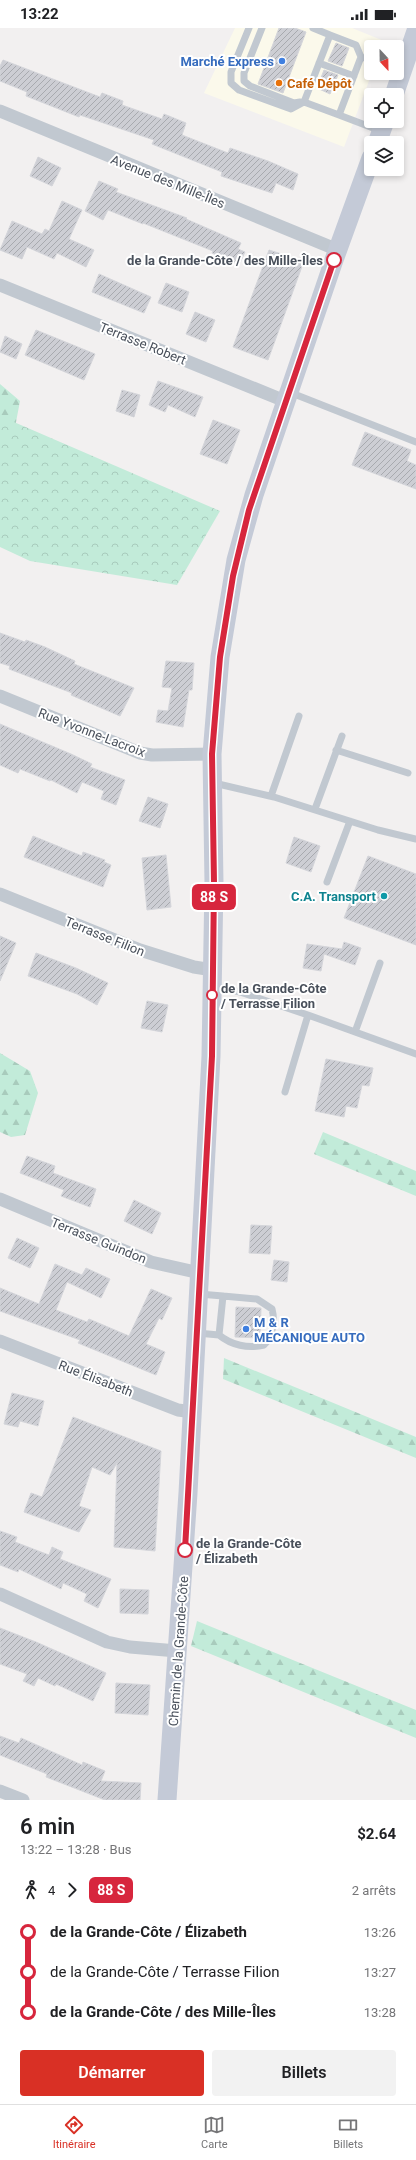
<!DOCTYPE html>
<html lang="fr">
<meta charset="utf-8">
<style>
body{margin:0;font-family:Roboto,sans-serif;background:#f2f2f2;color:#202124;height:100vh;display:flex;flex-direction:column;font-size:15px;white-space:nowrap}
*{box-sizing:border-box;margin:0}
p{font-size:13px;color:#757577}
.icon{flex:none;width:22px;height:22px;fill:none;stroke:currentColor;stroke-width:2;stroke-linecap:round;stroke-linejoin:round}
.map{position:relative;height:1772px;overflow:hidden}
.drawer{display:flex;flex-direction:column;background:#fff;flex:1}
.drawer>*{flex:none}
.badge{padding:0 8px;border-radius:6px;font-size:14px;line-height:26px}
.needle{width:26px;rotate:158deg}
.buttons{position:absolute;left:364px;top:12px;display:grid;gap:8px}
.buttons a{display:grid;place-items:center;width:40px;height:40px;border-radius:4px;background:#fff;box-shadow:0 2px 6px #0003;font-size:20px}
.map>.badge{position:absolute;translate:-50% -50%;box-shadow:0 0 0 2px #fff}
.legs{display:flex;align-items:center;gap:6px;height:44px;padding:0 20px;font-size:13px}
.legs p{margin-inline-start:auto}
.summary{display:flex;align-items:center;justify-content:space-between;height:68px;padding:0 20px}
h1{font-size:22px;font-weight:600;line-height:30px}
.primary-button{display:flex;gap:8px;margin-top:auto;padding:8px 20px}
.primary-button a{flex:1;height:46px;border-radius:4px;background:#d93025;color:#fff;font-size:16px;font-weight:600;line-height:46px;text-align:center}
.primary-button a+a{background:#f2f2f2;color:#202124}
ul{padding:0 20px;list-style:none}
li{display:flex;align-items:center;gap:14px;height:40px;font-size:15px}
li i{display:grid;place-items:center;width:6px;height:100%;margin:0 5px;background:currentColor}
li i::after{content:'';width:10px;height:10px;margin:-5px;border:3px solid;border-radius:50%;background:#fff}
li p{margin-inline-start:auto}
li:first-child i{background:linear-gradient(#0000 50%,currentColor 0)}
li:last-child i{background:linear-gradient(currentColor 50%,#0000 0)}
.status{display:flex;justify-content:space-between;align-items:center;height:28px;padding:0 20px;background:#fff;direction:ltr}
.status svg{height:11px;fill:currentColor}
.dock{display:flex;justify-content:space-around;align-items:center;height:56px;border-top:1px solid #e0e0e0;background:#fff;font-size:11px;color:#757577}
.dock a{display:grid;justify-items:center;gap:2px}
.dock .selected{color:#d93025}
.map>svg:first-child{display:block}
.commercial{fill:#fbf9eb}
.forest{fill:url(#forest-firs)}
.park{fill:url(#park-crowns)}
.building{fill:url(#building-hatch);stroke:#d4d5da}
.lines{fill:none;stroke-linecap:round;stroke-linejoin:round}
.service{stroke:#c1c8d0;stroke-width:7}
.minor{stroke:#c1c8d0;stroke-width:13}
.secondary{stroke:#c4cad7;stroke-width:19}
.line-1-casing{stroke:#fff;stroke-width:9}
.line-1{stroke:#d7263d;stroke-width:6}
.shop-dot{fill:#3f7fe0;stroke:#fff;stroke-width:1.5}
.food-dot{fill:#e8710a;stroke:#fff;stroke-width:1.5}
.stop-1-dot{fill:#fff;stroke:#d7263d;stroke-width:2}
.culture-dot{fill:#0f9aa8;stroke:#fff;stroke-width:1.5}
.labels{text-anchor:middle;stroke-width:4;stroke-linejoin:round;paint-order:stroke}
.shop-label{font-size:13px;font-weight:bold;fill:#366cbe;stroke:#fff;text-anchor:end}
.food-label{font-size:13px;font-weight:bold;fill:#c56008;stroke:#fff;text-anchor:start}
.street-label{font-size:13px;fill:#49505b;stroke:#fff}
.stop-label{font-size:13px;font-weight:bold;fill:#49505b;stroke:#fff;text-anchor:start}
.culture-label{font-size:13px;font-weight:bold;fill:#0d838f;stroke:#fff;text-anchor:end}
</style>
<div class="status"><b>13:22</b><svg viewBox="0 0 49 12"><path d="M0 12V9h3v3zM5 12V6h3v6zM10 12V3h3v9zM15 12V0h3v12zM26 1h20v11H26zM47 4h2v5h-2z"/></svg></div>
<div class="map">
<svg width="416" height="1772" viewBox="0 0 416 1772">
<defs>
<pattern id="forest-firs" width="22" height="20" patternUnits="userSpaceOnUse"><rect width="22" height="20" fill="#c2ebd9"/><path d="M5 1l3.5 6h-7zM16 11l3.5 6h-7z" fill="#a8cbbc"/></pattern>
<pattern id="park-crowns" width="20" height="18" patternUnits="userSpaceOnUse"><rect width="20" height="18" fill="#c2ebd9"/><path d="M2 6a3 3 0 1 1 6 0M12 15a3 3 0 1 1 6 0" fill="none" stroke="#a8cbbc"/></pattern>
<pattern id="building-hatch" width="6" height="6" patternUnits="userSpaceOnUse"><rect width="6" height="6" fill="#cdced4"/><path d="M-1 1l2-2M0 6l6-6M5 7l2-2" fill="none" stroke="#a8aaaf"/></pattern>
</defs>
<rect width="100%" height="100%" fill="#f2f0f0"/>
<path class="commercial" d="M235 0H352L384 13 381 19H371L372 45 344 119 204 65Z"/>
<path class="forest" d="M0 356 20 373 13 410 0 422Z
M0 1025 30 1043 38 1065 25 1107 11 1109 0 1104Z
M323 1104 416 1143V1168L314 1126Z
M224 1330 416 1409V1430L223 1351Z
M197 1593 416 1682V1710L191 1618Z"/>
<path class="park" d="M0 388 220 483 177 557 30 533 0 519Z"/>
<path class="building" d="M279 0H295L306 4 283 65 258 56Z
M336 15 349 20 342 38 328 33Z
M3 32 100 69 102 65 123 73 122 77 162 91 164 86 186 95 182 107 228 125 230 120 268 133 298 146 293 162 276 155 272 165 221 148 222 144 152 116 154 112 80 87 79 89 26 68 27 64 0 53V38Z
M324 42 338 47 330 66 317 60Z
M38 129 61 140 52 158 30 148Z
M99 153 118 161 116 164 187 190 186 191 241 215 238 221 245 224 239 237 212 225 213 223 143 195V196L108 182 103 192 85 183Z
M62 173 82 182 69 211 94 222 86 239 57 225 54 231 27 219 22 231 0 222 12 193 42 206 45 201 49 203Z
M269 222 304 233 268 332 233 319Z
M99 246 151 269 144 285 92 264Z
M166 255 189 264 182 284 158 275Z
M195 284 215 292 206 314 186 306Z
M36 302 95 326 84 352 25 327Z
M5 308 22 316 16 331 0 324Z
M158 353 203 369 195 389 168 377 165 384 149 377Z
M122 362 140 367 134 389 116 383Z
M213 392 240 402 227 436 200 426Z
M365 404 411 422 407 433 416 437V461L352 437Z
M0 605 25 614 26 612 45 619 75 633 74 636 134 660 120 688 71 667 72 665 9 641 10 638 0 635Z
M166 633 194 635 192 662H189L183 699 156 694 158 682 168 683 172 660 162 659Z
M0 696 71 726 92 736 90 739 125 752 116 777 101 771 104 763 82 754 77 765 51 752 50 753 20 741 18 745 0 737Z
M148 769 168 776 160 800 139 793Z
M33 808 82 828 83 824 105 832 104 834 111 837 103 859 24 829Z
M294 809 320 818 311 844 286 835Z
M166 827 171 879 147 882 142 830Z
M368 828 416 846V917L344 890Z
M0 908 16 915 0 953Z
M344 914 361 920 355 937 324 926 321 943 303 940 307 916 342 921Z
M36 925 76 940 108 955 97 977 77 966 28 948Z
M147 973 168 977 162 1004 141 1000Z
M326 1031 373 1040 369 1058 362 1057 357 1080 346 1078 344 1089 315 1083Z
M27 1128 55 1138 53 1145 96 1161 90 1179 61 1168 64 1162 20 1145Z
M134 1172 161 1185 152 1206 124 1193Z
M251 1197 272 1198 270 1226 249 1225Z
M17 1210 39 1220 30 1240 8 1230Z
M274 1232 289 1234 287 1254 271 1252Z
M55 1236 82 1247 86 1240 110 1251 101 1270 67 1254 56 1282 87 1294 89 1291 129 1308 151 1261 172 1270 162 1292 159 1290 146 1316 165 1324 156 1347 78 1315 80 1312 0 1283V1260L39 1276Z
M236 1279 261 1280 260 1310 235 1309Z
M12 1365 44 1373 38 1398 20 1393 18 1399 4 1396Z
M73 1389 161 1423 155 1523 114 1519 117 1435 110 1447 92 1439 79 1478 91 1482 79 1504 24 1484 31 1465 42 1469Z
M0 1503 17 1509 15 1514 41 1524 49 1527 52 1519 63 1524 60 1531 111 1551 98 1580 84 1573 87 1566 63 1555 61 1561 19 1541 18 1544 0 1537Z
M120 1561 149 1562 148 1586 120 1585Z
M0 1600 36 1614 106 1645 93 1673 56 1656 55 1658 38 1650 34 1658 23 1653 27 1646 0 1636Z
M116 1655 150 1657 148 1687 115 1685Z
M0 1708 19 1715 21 1710 82 1737 83 1734 105 1743 101 1753 141 1755 140 1772H105L46 1749 47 1746 0 1727Z"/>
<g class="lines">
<path class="service" d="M249 0 231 44V55L239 62 291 81 304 74
M262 0 244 45V53L250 58 294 75 300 74
M313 0 330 7
M371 32 361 29 339 87 381 103
M319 35 354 48
M339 87 304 74 330 7 356 17 361 29
M289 364 416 414
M336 722 408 745
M214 755 274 769 378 802 416 811
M271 768 299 688
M315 781 342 708
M327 854 350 793
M213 958 240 964 308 987 285 1064
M308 987 416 1026
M355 1004 380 935
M197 1305 219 1307 223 1268 199 1266
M219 1307C231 1317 248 1321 264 1317 273 1309 275 1292 272 1281L257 1271 223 1268"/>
<path class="minor" d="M0 83 338 222
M0 257 285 373
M0 668 140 725 152 727 212 726
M0 866 140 922 194 939 213 942
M0 1171 151 1234 200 1245
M0 1313 178 1382 193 1384
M0 1566 107 1614 130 1619 177 1623
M0 1763 23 1772"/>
<path class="secondary" d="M394 67 416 3
M377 115 385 93
M167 1772 188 1465 211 1028 214 855 212 726 220 629 236 532 254 467 334 232 371 130"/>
</g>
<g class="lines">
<defs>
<path id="line-1" d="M185 1522 212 1028 214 855 212 726 220 629 233 548 249 482 334 232"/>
</defs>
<use href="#line-1" class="line-1-casing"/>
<use href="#line-1" class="line-1"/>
</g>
<g class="shop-dot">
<circle cx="282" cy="33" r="4"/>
<circle cx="246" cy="1301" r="4"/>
</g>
<circle class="food-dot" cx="279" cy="55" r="4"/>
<g class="stop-1-dot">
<circle cx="334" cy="232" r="7"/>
<circle cx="212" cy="967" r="5"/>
<circle cx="185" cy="1522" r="7"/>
</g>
<circle class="culture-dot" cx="384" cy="868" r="4"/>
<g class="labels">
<g class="shop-label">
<text x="274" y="38">Marché Express</text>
<text x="254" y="1299" text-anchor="start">M &amp; R<tspan x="254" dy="15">MÉCANIQUE AUTO</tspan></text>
</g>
<g class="food-label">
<text x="287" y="60">Café Dépôt</text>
</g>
<g class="street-label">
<text transform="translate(168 153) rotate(22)" y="5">Avenue des Mille-Îles</text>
<text transform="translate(143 315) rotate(22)" y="5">Terrasse Robert</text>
<text transform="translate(92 704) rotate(21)" y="5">Rue Yvonne-Lacroix</text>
<text transform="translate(105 908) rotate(22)" y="5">Terrasse Filion</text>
<text transform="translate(99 1212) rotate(22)" y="5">Terrasse Guindon</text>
<text transform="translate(96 1350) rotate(21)" y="5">Rue Élisabeth</text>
<text transform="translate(178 1623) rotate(-86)" y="5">Chemin de la Grande-Côte</text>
</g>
<g class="stop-label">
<text x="323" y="237" text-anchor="end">de la Grande-Côte / des Mille-Îles</text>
<text x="221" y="965">de la Grande-Côte<tspan x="221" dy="15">/ Terrasse Filion</tspan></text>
<text x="196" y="1520">de la Grande-Côte<tspan x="196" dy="15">/ Élizabeth</tspan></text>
</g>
<g class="culture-label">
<text x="376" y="873">C.A. Transport</text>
</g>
</g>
</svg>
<div class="buttons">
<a><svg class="needle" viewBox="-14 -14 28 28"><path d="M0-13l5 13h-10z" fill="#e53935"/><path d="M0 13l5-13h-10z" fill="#757577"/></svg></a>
<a><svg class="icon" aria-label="locate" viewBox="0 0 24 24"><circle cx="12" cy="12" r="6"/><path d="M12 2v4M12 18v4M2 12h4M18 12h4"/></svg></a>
<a><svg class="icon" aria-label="layers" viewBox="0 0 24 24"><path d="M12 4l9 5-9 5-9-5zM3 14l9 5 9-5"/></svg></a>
</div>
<b class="badge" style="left:214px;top:869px;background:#d7263d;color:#fff">88 S</b>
</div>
<section class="drawer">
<div class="summary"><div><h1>6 min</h1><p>13:22 – 13:28 · Bus</p></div><b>$2.64</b></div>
<div class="legs"><svg class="icon" aria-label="walk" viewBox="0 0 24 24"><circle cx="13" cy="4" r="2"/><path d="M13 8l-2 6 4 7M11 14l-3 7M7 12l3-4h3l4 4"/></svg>4<svg class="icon" aria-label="forward" viewBox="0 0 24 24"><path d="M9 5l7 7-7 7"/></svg><b class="badge" style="background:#d7263d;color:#fff">88 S</b><p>2 arrêts</p></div>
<ul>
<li><i style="color:#d7263d"></i><b>de la Grande-Côte / Élizabeth</b><p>13:26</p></li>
<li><i style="color:#d7263d"></i><span>de la Grande-Côte / Terrasse Filion</span><p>13:27</p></li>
<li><i style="color:#d7263d"></i><b>de la Grande-Côte / des Mille-Îles</b><p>13:28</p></li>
</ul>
<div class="primary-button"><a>Démarrer</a><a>Billets</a></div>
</section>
<nav class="dock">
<a class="selected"><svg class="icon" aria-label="directions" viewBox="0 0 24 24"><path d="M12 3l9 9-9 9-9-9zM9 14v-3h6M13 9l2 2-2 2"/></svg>Itinéraire</a>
<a><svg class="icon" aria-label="map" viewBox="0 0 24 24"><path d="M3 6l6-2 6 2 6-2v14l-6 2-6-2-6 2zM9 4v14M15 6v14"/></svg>Carte</a>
<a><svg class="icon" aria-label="tickets" viewBox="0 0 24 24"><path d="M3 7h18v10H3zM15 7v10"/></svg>Billets</a>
</nav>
